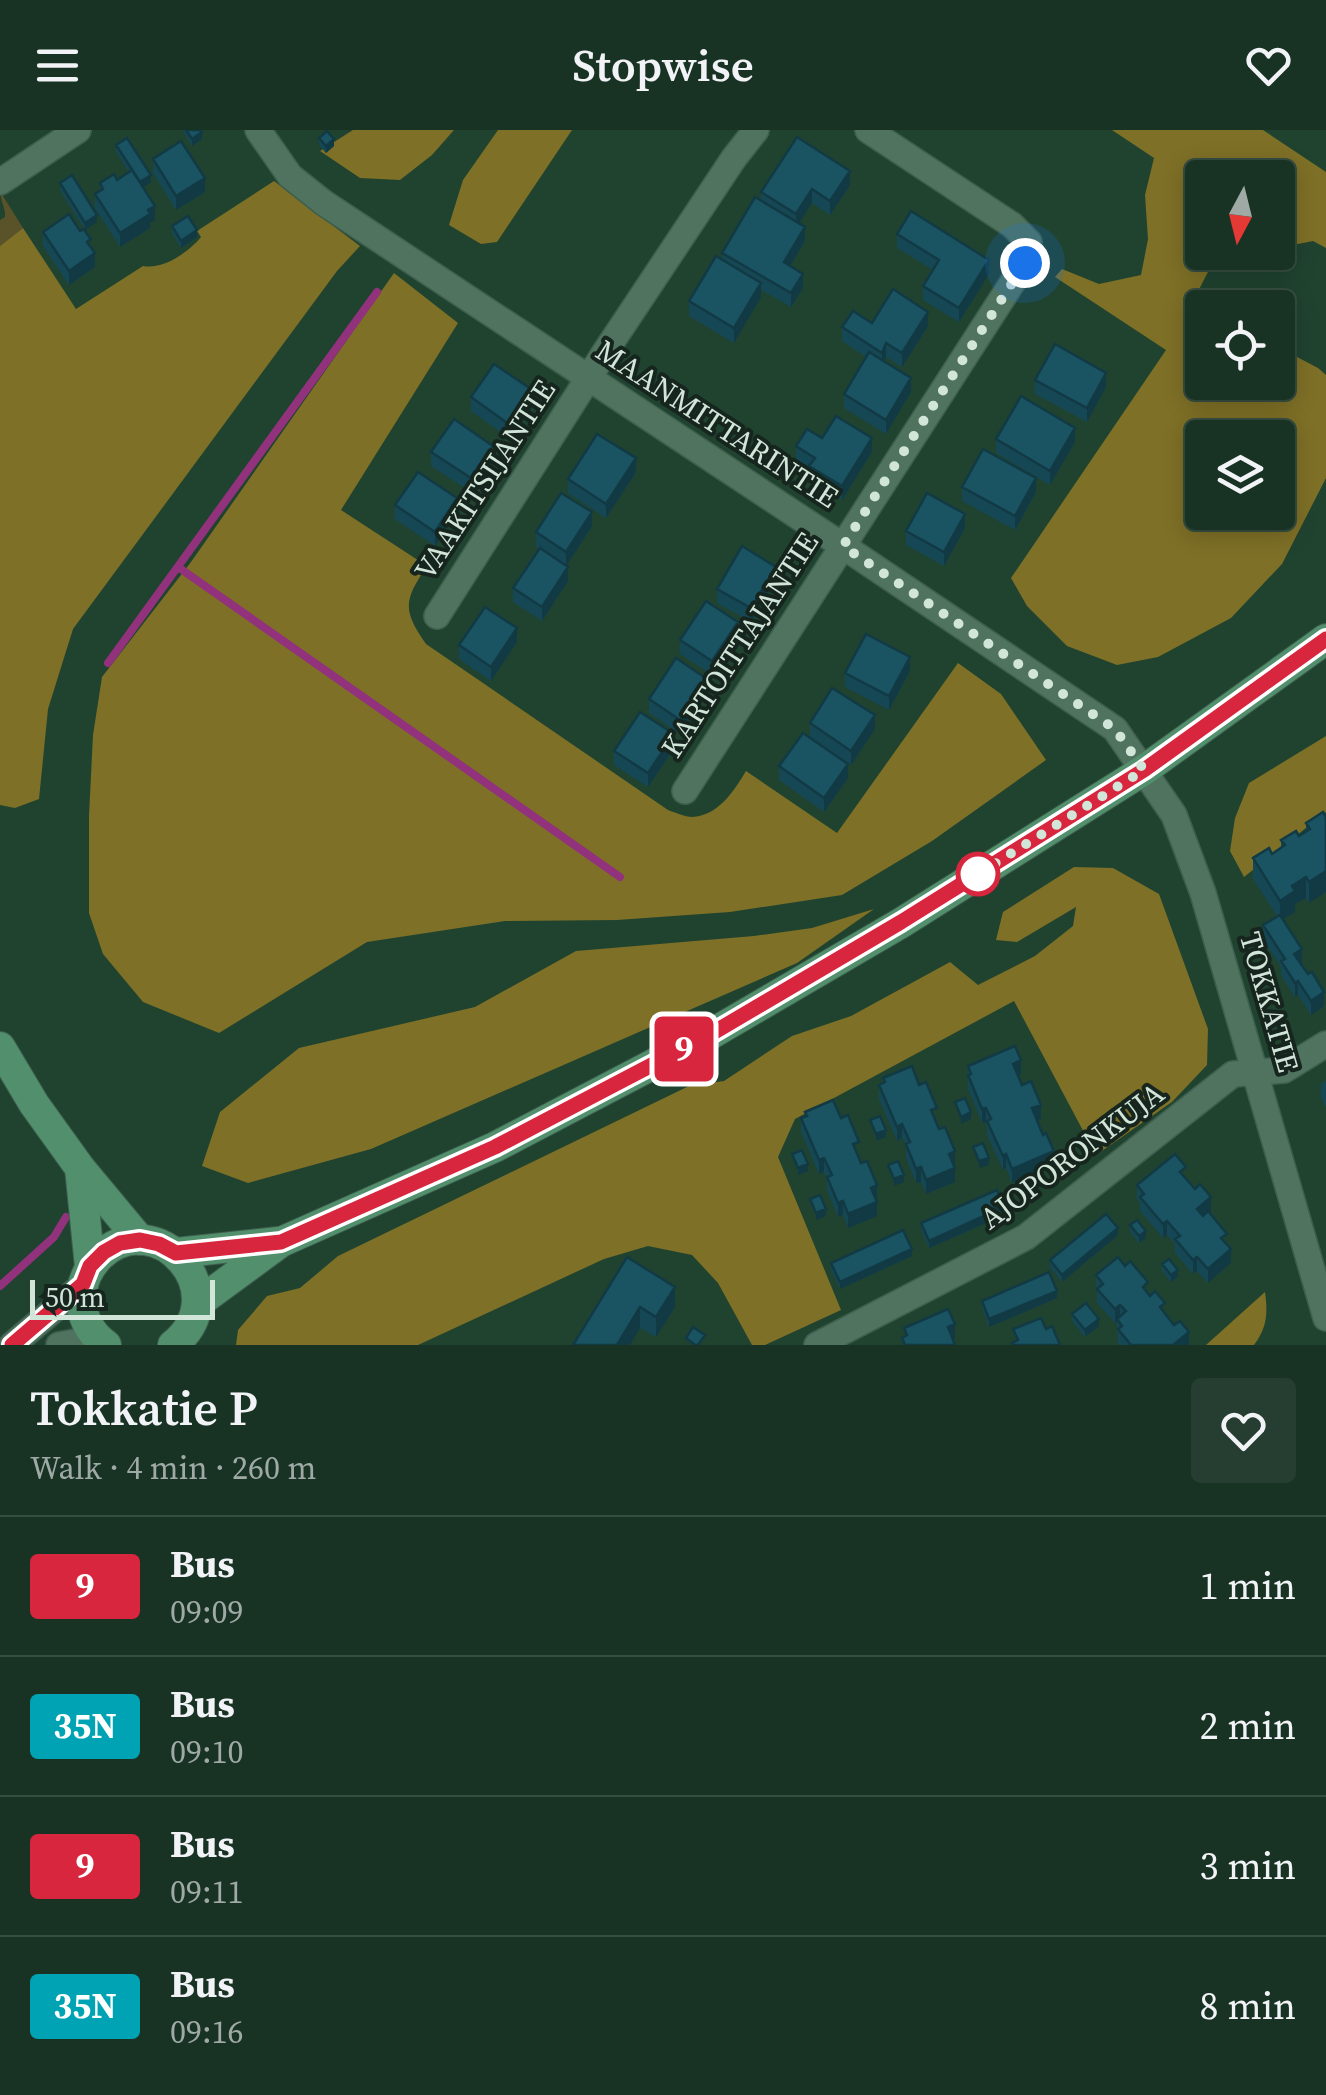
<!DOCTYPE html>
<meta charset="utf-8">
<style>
body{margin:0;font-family:"Source Serif 4",serif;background:#253e31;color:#f1f3f6;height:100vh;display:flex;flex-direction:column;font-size:38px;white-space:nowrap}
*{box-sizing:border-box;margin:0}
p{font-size:32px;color:#9faaa6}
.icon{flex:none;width:55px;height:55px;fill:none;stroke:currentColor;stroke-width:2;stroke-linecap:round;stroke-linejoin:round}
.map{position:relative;height:1215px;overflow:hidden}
.details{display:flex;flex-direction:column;background:#183224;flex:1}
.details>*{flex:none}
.badge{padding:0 20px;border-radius:8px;font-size:35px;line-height:65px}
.needle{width:65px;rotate:187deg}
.fabs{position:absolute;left:1185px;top:30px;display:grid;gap:20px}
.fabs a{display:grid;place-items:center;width:110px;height:110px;border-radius:10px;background:#183224;box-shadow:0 5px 25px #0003,0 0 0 2px #364d41;font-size:50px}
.scale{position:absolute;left:30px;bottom:25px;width:185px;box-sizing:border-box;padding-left:10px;border:5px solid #d2e5d9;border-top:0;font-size:28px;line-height:35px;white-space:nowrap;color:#d2e5d9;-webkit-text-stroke:8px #16251d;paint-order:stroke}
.you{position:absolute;width:50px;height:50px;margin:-25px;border:8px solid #fff;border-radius:50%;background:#1a73e8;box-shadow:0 0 0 15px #1a73e833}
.map>.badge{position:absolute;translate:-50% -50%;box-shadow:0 0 0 5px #fff}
.round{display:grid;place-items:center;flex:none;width:105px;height:105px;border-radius:10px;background:#253e31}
.headline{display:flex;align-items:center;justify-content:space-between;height:170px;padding:0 30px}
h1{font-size:48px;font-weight:600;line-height:75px}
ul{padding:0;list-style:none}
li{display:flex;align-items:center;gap:30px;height:140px;padding:0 30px;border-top:2px solid #364d41}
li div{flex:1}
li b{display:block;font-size:38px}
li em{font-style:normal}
li .badge{min-width:110px;font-weight:700;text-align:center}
header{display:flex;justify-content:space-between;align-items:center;height:130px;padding:0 30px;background:#183224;font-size:45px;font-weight:600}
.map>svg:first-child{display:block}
.green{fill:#5a5228}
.forest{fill:#7e7026;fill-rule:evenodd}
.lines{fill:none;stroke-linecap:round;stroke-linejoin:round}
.stream{stroke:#93327c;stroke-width:8}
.minor-casing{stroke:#3e5e4e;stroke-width:28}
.major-casing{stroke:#3e5e4e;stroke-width:32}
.minor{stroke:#4f735e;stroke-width:25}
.major{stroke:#518f6d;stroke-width:30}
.wall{fill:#164754}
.shaded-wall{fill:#123a45}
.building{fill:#1a5362;stroke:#123a45;stroke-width:2.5}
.line-casing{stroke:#fff;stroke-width:22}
.line{stroke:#d7263d;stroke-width:15}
.walk{stroke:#d2e5d9;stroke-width:10;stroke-dasharray:0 18}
.stop-dot{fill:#fff;stroke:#d7263d;stroke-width:5}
.labels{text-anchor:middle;stroke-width:8;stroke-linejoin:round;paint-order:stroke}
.street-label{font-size:30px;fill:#d2e5d9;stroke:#16251d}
</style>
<header><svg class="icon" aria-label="menu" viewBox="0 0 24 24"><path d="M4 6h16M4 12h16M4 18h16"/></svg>Stopwise<svg class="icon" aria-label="heart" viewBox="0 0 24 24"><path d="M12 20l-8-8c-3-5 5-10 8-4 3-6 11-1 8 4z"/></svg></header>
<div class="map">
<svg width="1326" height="1215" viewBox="0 0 1326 1215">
<rect width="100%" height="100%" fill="#204330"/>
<path class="green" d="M1 63 23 98 0 116V90L5 87C6 78 0 72 1 63Z"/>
<path class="forest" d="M353 0H454L432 25 400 50 360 48 320 21Z
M498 0H572L497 112 481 114 449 95 463 50Z
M1112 0H1263L1326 42V118L1313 111 1278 118V48H1202V122L1252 123 1210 138 1189 179 1202 189V252H1278V217L1318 238 1326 245V348L1282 434 1231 488 1158 527 1117 535 1067 516 1027 476 1011 448 1166 220 1055 147 1062 139 1099 154 1141 145 1148 109 1145 65 1154 28ZM1202 308H1278V382H1202Z
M274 51 360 116 337 141 73 499 48 579 39 669 15 678 0 675V116L23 98 76 179 143 136C163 140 189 122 201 107L197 101Z
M394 143 458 193 341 380 427 436C404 470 402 480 426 514L668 680C674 682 685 687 692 687 718 686 734 661 746 641L837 703 958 533 1001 564 1046 630 932 711 842 765 730 782 617 790 505 791 367 812 219 903 143 872 103 824 89 783V686L93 605 102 547 191 432Z
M1326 606V682L1244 747 1230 721 1235 688 1249 653Z
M1074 737 1113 738 1159 764 1208 899 1207 935 1172 972 1096 1025 1014 871 795 989 778 1027 841 1180 765 1215H752L718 1153 692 1125 648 1116 604 1129 418 1215H236L238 1200 267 1166 300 1158 338 1126 689 956 724 951 792 906 851 886 950 832 978 855 1035 826 1073 796 1076 777 1017 812 996 810 1003 782Z
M874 779 797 833 371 1019 248 1053 202 1036 220 982 299 918 475 877 576 821 754 806 812 798Z
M1265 1162C1268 1183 1267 1198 1254 1215H1206Z"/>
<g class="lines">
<path class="stream" d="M178 437 620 747
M108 533 377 162
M0 1156 54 1107 66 1087"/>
<defs>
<path id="minor" d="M258 0 290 46 324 73 843 416 1115 599 1174 685 1203 763 1326 1188
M0 52 78 0
M437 486 605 222 734 28 756 0
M685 661 1025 133 1029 112 1012 95 868 0
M12 1215 83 1155
M59 1215 97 1208
M817 1215 1026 1107 1233 944 1284 940 1326 914"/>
<path id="major" d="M0 917 34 974 80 1038 140 1110
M80 1038 90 1137
M176 1123 278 1112
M198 1173 281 1112 495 1017 711 904 901 793 1144 640 1326 509
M106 1215C88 1202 79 1182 82 1160 84 1147 91 1135 100 1126 156 1072 238 1163 173 1215"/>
</defs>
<use href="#minor" class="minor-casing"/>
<use href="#major" class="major-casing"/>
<use href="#minor" class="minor"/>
<use href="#major" class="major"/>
</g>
<path class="wall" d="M182 0H200L202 9 192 16Z
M319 8 334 16 326 23 319 15Z
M116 15 151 52 143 57 155 90 150 93V98L120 117 95 78V64L100 61V53L117 50 129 42 116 22Z
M153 29 205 62 176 80 153 43Z
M60 53 97 92 85 100 60 60Z
M850 55 830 85 812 73 799 93 805 111 790 136 803 158 791 177 761 160V167L734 213 689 186V171L722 129V123L761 70V62Z
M172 96 197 107 181 118 172 103Z
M43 102 91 118 95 137 69 155 43 116Z
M897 104 989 144 959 192 923 170V156L933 140 897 118Z
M872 193 928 196 902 237 886 227 884 231 911 262 886 304 844 278V264L866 227 842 211V197Z
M1035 250 1106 257 1087 292 1035 264Z
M471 267 534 275 510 309 471 281Z
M822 308 872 322 842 370 809 350V338L796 330V316Z
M996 309 1075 312 1050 355 996 323Z
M431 322 493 330 471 362 431 336Z
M636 342 606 388 568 363V349Z
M962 357 1036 362 1015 400 962 371Z
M395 375 457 382 435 416 395 389Z
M592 396 566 436 568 451 542 491 513 472V458L540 419 536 417V402Z
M965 398 944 436 906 415V401Z
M776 451 751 492 717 473V459Z
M738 506 712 545 680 524V510Z
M517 512 491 551 459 529V515Z
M910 541 889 580 845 557V543Z
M707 563 680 604 649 583V569Z
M810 593 875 599 851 635 810 608Z
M674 618 648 657 614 635V621Z
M779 636 848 648 824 682 779 650Z
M1323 682 1309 773 1306 768 1295 774V782L1283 789 1302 833H1301L1324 876 1311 885 1298 865 1295 867 1281 845V837L1263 809V795L1277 786 1253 749V728L1272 724 1281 718V710L1299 706 1306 702V693Z
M968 936 1021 944 1018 945 1041 989 1037 990 1054 1035 1012 1053 1006 1038 1003 1040 987 1005V995L986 992 982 993 968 959Z
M883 948 937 992 955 1036H954L955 1052 926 1064 921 1052 916 1053 906 1028V1015L902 1008 897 1011 879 969V955L883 953Z
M1326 951V977L1321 968V954Z
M805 982 858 1026 877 1069H876L877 1086 848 1098 843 1085 838 1087 827 1061V1049L824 1042 819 1044 801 1002V988L805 987Z
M1186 1048 1211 1081 1209 1083 1227 1114 1231 1133 1208 1153 1197 1141 1193 1144 1175 1123V1114L1167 1105 1163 1108 1140 1081V1073L1137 1069V1055Z
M1002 1079 986 1093 929 1118 921 1100V1093Z
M1130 1095 1146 1108 1139 1113 1130 1102Z
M1118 1105 1062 1152 1050 1137V1130Z
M912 1126 840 1159 831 1140V1133Z
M627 1127 675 1177 656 1207 640 1198 630 1215H573Z
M1162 1134 1178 1147 1171 1152 1162 1141Z
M1096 1145 1148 1164 1189 1215H1119L1118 1213 1117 1192 1115 1193 1097 1173Z
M1057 1168 989 1197 982 1178V1171Z
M1072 1184 1099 1196 1085 1207 1072 1191Z"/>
<path class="shaded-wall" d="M202 2V9L192 16V9Z
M334 9V16L326 23V16Z
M850 41V55L830 85V71Z
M151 45V52L136 62V54Z
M205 48V62L176 80V66Z
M812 59V73L796 98V84Z
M155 76V90L150 93V98L120 117V103Z
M97 85V92L85 100V93Z
M805 97V111L784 146V132Z
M197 100V107L181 118V111Z
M95 123V137L69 155V141Z
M989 130V144L959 192V178Z
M803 144V158L791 177V163Z
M761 153V167L734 213V198Z
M928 182V196L902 237V223Z
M886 213V227L882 237V223Z
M1106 243V257L1087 292V278Z
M911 248V262L886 304V290Z
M534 261V275L510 309V295Z
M1075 298V312L1050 355V341Z
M872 308V322L842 370V356Z
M493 316V330L471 362V348Z
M636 328V342L606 388V374Z
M1036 348V362L1015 400V386Z
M457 368V382L435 416V402Z
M592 382V396L566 436V422Z
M965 384V398L944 436V422Z
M568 437V451L542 491V477Z
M776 437V451L751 492V478Z
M738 492V506L712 545V531Z
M517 498V512L491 551V537Z
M910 527V541L889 580V566Z
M707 549V563L680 604V590Z
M875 585V599L851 635V621Z
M674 604V618L648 657V643Z
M848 634V648L824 682V668Z
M1326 741V762L1309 773V752Z
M1306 747V768L1295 774V782L1280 791V771L1292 756Z
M1302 819V833L1294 838V824Z
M1298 851V865L1295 867V853Z
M1324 862V876L1311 885V871Z
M1021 930V944L1013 948V934Z
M1041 975V989L1032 992V978Z
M986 978V992L982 993V979Z
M971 982V989L961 994V987Z
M902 994V1008L897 1011V997Z
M886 1000V1007L876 1011V1004Z
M955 1021V1036L949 1038V1024Z
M1054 1021V1035L1012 1053V1039Z
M1006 1024V1038L1003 1040V1026Z
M824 1028V1042L819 1044V1030Z
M989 1028V1035L979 1038V1031Z
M808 1034V1041L798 1045V1038Z
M921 1037V1052L916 1053V1039Z
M955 1038V1052L926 1064V1050Z
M904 1045V1052L894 1056V1049Z
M877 1055V1069L871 1072V1058Z
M1211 1067V1081L1197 1093V1079Z
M843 1071V1085L838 1087V1073Z
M877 1072V1086L848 1098V1084Z
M1002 1072V1079L986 1093 929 1118V1111Z
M826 1079V1086L816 1090V1083Z
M1167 1091V1105L1163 1108V1094Z
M1118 1098V1105L1062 1152V1145Z
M1146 1101V1108L1139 1113V1106Z
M912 1119V1126L840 1159V1152Z
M1231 1119V1133L1208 1153V1139Z
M1197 1127V1141L1193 1144V1130Z
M1178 1140V1147L1171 1152V1145Z
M675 1157V1177L656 1207V1187Z
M1057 1161V1168L989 1197V1189Z
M1120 1175V1189L1115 1193V1179Z
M640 1177V1198L630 1215H617Z
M1099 1189V1196L1085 1207V1200Z
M955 1194V1208L948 1211V1197Z
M1189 1202V1215H1173Z"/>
<path class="building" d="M186 0H200L202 2 192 9Z
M327 1 334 9 326 16 319 8Z
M797 7 850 41 830 71 812 59 796 84 761 62Z
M127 8 151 45 140 52 116 15Z
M181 11 205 48 176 66 153 29Z
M132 40 155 76 148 80 150 84 120 103 95 64 103 59 100 53 114 44 117 50Z
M72 45 97 85 85 93 60 53Z
M755 67 805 97 784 132 803 144 791 163 722 123Z
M911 81 989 130 959 178 923 156 939 130 897 104Z
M69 84 80 101 84 99 87 104 91 109 87 112 95 123 69 141 43 102Z
M188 86 197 100 181 111 172 96Z
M716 126 761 153 734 198 689 171Z
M893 159 928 182 902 223 886 213 882 223 842 197 853 181 872 193Z
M1055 214 1106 243 1087 278 1035 250Z
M869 222 911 248 886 290 844 264Z
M494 234 534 261 510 295 471 267Z
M1021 266 1075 298 1050 341 996 309Z
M836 286 872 308 842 356 809 336 815 328 796 316 807 299 822 308Z
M454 289 493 316 471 348 431 322Z
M597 304 636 328 606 374 568 349Z
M983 319 1036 348 1015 386 962 357Z
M418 342 457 368 435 402 395 375Z
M561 363 592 382 566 422 536 402Z
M927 363 965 384 944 422 906 401Z
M742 416 776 437 751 478 717 459Z
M540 418 568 437 542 477 513 458Z
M706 471 738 492 712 531 680 510Z
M485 477 517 498 491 537 459 515Z
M866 504 910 527 889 566 845 543Z
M676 528 707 549 680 590 649 569Z
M832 558 875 585 851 621 810 593Z
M640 582 674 604 648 643 614 621Z
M803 603 848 634 824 668 779 636Z
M1323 682 1326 687V741L1309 752 1306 747 1292 756 1295 761 1280 771 1253 728 1269 718 1272 724 1285 715 1281 710 1296 701 1299 706 1310 699 1306 693Z
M1280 785 1302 819 1294 824 1308 844 1312 842 1324 862 1311 871 1298 851 1295 853 1281 831 1285 829 1263 795Z
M1015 916 1021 930 1013 934 1022 955 1031 951 1041 975 1032 978 1043 1005 1046 1003 1054 1021 1012 1039 1006 1024 1003 1026 987 991 991 989 986 978 982 979 968 945 971 944 968 936Z
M912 936 919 955 926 952 937 978 931 980 939 999 945 997 955 1021 949 1024 955 1038 926 1050 921 1037 916 1039 906 1014 910 1012 902 994 897 997 879 955 885 952 883 948Z
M965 968 971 982 961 987 955 972Z
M833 970 841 988 848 985 859 1012 853 1014 861 1033 867 1031 877 1055 871 1058 877 1072 848 1084 843 1071 838 1073 827 1047 832 1045 824 1028 819 1030 801 988 807 986 805 982Z
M880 986 886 1000 876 1004 870 990Z
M983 1013 989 1028 979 1031 973 1017Z
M802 1020 808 1034 798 1038 792 1024Z
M1175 1024 1186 1037 1180 1042 1195 1059 1200 1054 1211 1067 1197 1079 1203 1086 1208 1081 1227 1104 1221 1108 1231 1119 1208 1139 1197 1127 1193 1130 1175 1109 1180 1106 1167 1091 1163 1094 1140 1067 1144 1064 1137 1055Z
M898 1031 904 1045 894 1049 888 1035Z
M997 1060 1002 1072 986 1085 929 1111 921 1093Z
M820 1065 826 1079 816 1083 810 1069Z
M1106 1084 1118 1098 1062 1145 1050 1130Z
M1137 1090 1146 1101 1139 1106 1130 1095Z
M903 1100 912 1119 840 1152 831 1133Z
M627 1127 675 1157 656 1187 640 1177 617 1215H573Z
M1118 1127 1125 1136 1130 1131 1148 1152 1143 1157 1150 1166 1155 1161 1165 1173 1160 1177 1174 1195 1180 1191 1189 1202 1173 1215H1131L1118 1199 1122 1196 1117 1189 1126 1181 1120 1175 1115 1179 1097 1159 1103 1154 1096 1145Z
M1169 1129 1178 1140 1171 1145 1162 1134Z
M1049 1142 1057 1161 989 1189 982 1171Z
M1086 1173 1099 1189 1085 1200 1072 1184Z
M948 1179 955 1194 948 1197 955 1215H905L902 1208 907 1205 904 1198Z
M1041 1188 1046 1199 1052 1196 1060 1215H1013L1012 1213 1018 1210 1013 1199Z
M693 1197 705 1205 698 1215H695L686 1208Z"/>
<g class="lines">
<defs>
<path id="line" d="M12 1215 83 1154 90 1136 104 1122 120 1113 140 1110 159 1114 176 1123 281 1112 495 1017 711 904 901 792 1144 640 1326 509"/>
</defs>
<use href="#line" class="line-casing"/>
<use href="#line" class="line"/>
<path class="walk" d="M978 744 964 753 1144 640 1115 599 843 416 1025 133"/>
</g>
<circle class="stop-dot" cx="978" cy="744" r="20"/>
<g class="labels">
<g class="street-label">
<text transform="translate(717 294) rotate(33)" y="10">MAANMITTARINTIE</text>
<text transform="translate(485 350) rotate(-57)" y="10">VAAKITSIJANTIE</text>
<text transform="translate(740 515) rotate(-57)" y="10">KARTOITTAJANTIE</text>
<text transform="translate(1269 872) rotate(74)" y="10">TOKKATIE</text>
<text transform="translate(1072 1026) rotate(-37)" y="10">AJOPORONKUJA</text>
</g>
</g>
</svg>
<div class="fabs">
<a><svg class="needle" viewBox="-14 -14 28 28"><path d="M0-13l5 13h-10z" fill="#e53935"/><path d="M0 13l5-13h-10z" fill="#9faaa6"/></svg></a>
<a><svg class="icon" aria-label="locate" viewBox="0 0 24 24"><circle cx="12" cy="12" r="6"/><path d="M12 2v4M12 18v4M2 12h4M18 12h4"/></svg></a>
<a><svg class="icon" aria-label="layers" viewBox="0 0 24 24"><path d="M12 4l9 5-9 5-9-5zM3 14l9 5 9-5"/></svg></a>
</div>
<div class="scale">50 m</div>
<div class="you" style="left:1025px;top:133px"></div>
<b class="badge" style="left:684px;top:919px;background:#d7263d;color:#fff">9</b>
</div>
<section class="details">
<div class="headline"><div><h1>Tokkatie P</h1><p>Walk · 4 min · 260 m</p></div><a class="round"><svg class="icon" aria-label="heart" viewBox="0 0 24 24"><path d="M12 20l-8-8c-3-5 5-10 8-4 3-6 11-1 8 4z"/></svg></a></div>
<ul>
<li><span class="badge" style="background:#d7263d;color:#fff">9</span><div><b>Bus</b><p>09:09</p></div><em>1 min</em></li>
<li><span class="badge" style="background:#00a3b4;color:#fff">35N</span><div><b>Bus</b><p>09:10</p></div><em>2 min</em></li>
<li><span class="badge" style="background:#d7263d;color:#fff">9</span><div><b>Bus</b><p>09:11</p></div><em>3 min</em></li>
<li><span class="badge" style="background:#00a3b4;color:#fff">35N</span><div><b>Bus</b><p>09:16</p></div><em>8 min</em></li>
</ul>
</section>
